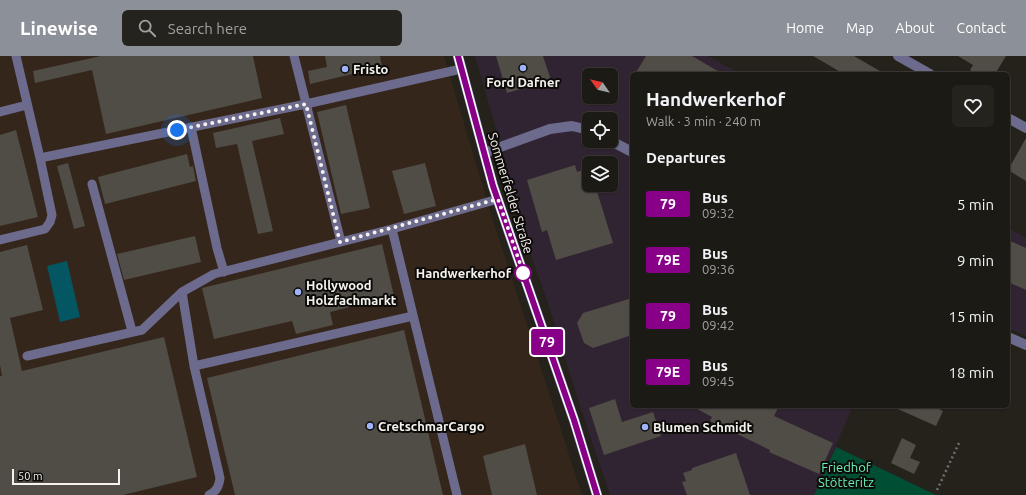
<!DOCTYPE html>
<meta charset="utf-8">
<style>
body{margin:0;font-family:Ubuntu,sans-serif;background:#25231e;color:#f1f3f6;height:100vh;display:flex;flex-direction:column;font-size:15px;white-space:nowrap}
*{box-sizing:border-box;margin:0}
p{font-size:13px;color:#a0a1a0}
.icon{flex:none;width:22px;height:22px;fill:none;stroke:currentColor;stroke-width:2;stroke-linecap:round;stroke-linejoin:round}
.map{position:relative;flex:1;overflow:hidden}
.details{position:absolute;left:630px;top:16px;width:380px;height:336px;display:flex;flex-direction:column;background:#1c1a15;border-radius:6px;box-shadow:0 1px 3px #0004,0 0 0 1px #3a3834}
.details>*{flex:none}
.badge{padding:0 8px;border-radius:3px;font-size:14px;line-height:26px}
.needle{width:26px;rotate:304deg}
.tools{position:absolute;left:582px;top:12px;display:grid;gap:8px}
.tools a{display:grid;place-items:center;width:36px;height:36px;border-radius:6px;background:#1c1a15;box-shadow:0 1px 3px #0004,0 0 0 1px #3a3834;font-size:20px}
.scale{position:absolute;left:12px;bottom:10px;width:108px;box-sizing:border-box;padding-left:4px;border:2px solid #f5f2ee;border-top:0;font-size:11px;line-height:14px;white-space:nowrap;color:#f5f2ee;-webkit-text-stroke:3px #0d0b09;paint-order:stroke}
.you{position:absolute;width:20px;height:20px;margin:-10px;border:3px solid #fff;border-radius:50%;background:#1a73e8;box-shadow:0 0 0 6px #1a73e833}
.map>.badge{position:absolute;translate:-50% -50%;box-shadow:0 0 0 2px #fff}
h2{padding:0 16px;font-size:15px;line-height:36px}
.round{display:grid;place-items:center;flex:none;width:42px;height:42px;border-radius:6px;background:#25231e}
.overview{display:flex;align-items:center;justify-content:space-between;height:68px;padding:0 16px}
h1{font-size:19px;font-weight:700;line-height:30px}
ul{padding:0;list-style:none}
li{display:flex;align-items:center;gap:12px;height:56px;padding:0 16px}
li div{flex:1}
li b{display:block;font-size:15px}
li em{font-style:normal}
li .badge{min-width:44px;font-weight:700;text-align:center}
header{display:flex;align-items:center;gap:24px;box-sizing:border-box;height:56px;padding:0 20px;background:#8c9099;color:#fff}
header strong{font-size:19px}
nav{display:flex;gap:22px;margin-inline-start:auto;font-size:14px}
.search{width:280px;height:36px;background:#25231e;display:flex;align-items:center;gap:10px;box-sizing:border-box;padding:0 14px;border-radius:6px;color:#a0a1a0;font-size:15px}
.map>svg:first-child{display:block}
.commercial{fill:#312432;fill-rule:evenodd}
.industrial{fill:#35261b}
.green{fill:#004f34}
.water{fill:#035662}
.building{fill:#504c46}
.lines{fill:none;stroke-linecap:round;stroke-linejoin:round}
.path{stroke:#726f6a;stroke-width:2.5;stroke-dasharray:2 3;stroke-linecap:butt}
.service{stroke:#6d6b8d;stroke-width:9}
.minor{stroke:#6d6b8d;stroke-width:10}
.secondary{stroke:#9994cc;stroke-width:10}
.line-casing{stroke:#fff;stroke-width:9}
.line{stroke:#808;stroke-width:6}
.walk{stroke:#f5f2ee;stroke-width:4;stroke-dasharray:0 7.2}
.poi-dot{fill:#9fb3fd;stroke:#0d0b09;stroke-width:1.5}
.stop-dot{fill:#fff;stroke:#808;stroke-width:2}
.labels{text-anchor:middle;stroke-width:4;stroke-linejoin:round;paint-order:stroke}
.poi-label{font-size:13px;font-weight:bold;fill:#f5f2ee;stroke:#0d0b09;text-anchor:start}
.street-label{font-size:13px;fill:#f5f2ee;stroke:#0d0b09}
.stop-label{font-size:13px;font-weight:bold;fill:#f5f2ee;stroke:#0d0b09;text-anchor:end}
.park-label{font-size:13px;fill:#69f2b5;stroke:#0d0b09}
</style>
<header>
<strong>Linewise</strong>
<div class="search"><svg class="icon" aria-label="search" viewBox="0 0 24 24"><circle cx="10" cy="10" r="6"/><path d="M15 15l6 6"/></svg>Search here</div>
<nav><a>Home</a><a>Map</a><a>About</a><a>Contact</a></nav>
</header>
<div class="map">
<svg width="1026" height="439" viewBox="0 0 1026 439">
<rect width="100%" height="100%" fill="#25221c"/>
<path class="commercial" d="M475 0H708L740 18H632V350H853L814 439H610L580 350 550 253 514 150 510 121ZM589 19H611V41H589ZM589 63H611V85H589ZM589 107H611V129H589Z
M1008 172 1026 182V280L1008 272Z"/>
<path class="industrial" d="M0 0H444L490 155 582 439H0Z"/>
<path class="green" d="M836 391 936 439H814Z"/>
<path class="water" d="M67 205 80 261 60 266 47 210Z"/>
<path class="building" d="M101 0H253L262 42 106 78 92 14 35 27 33 15Z
M325 0H380L382 11 310 28 308 15 327 11Z
M496 0H543L551 24 507 37Z
M646 0H692L723 18H635Z
M813 0H854L885 18H844Z
M958 0H1006L995 18H976L970 14 973 9Z
M346 49 370 152 341 158 317 56Z
M280 62 284 78 252 85 273 175 258 178 237 88 216 92 213 77Z
M16 74 38 161 0 170V79Z
M1026 82V125L1008 114Z
M187 98 190 111 193 110 196 125 105 148 98 121Z
M68 107 85 170 74 173 57 110Z
M425 107 436 150 404 158 392 115Z
M575 109 577 116 589 112V129H595L613 187 556 204 547 174 542 176 527 124Z
M195 180 201 206 124 224 117 198Z
M1008 184 1026 192V234L1008 226Z
M382 188 394 240 330 256 333 269 296 278 292 265 214 283 202 232Z
M27 189 43 254 10 262 22 315 164 281 197 421 123 439H0V320H2L0 309V196Z
M632 242V279L593 292 584 287 577 267 583 257Z
M404 274 443 439H235L207 322Z
M615 343 622 366 653 356 661 380 604 399 589 352Z
M692 350H779L774 360 833 387 819 418 769 396 770 394 710 365 712 361Z
M891 350H933L943 355 936 370Z
M902 382 916 389 910 402 920 406 914 418 891 407Z
M525 388 537 439H492L483 400Z
M736 397 750 439H687L682 426 686 425 683 417 692 414V412Z"/>
<g class="lines">
<path class="path" d="M937 434 959 387"/>
<path class="service" d="M16 0 40 102
M294 0 341 186
M0 56 27 49
M191 71 217 192 224 216
M92 128 132 275
M392 173 457 439
M0 184 45 173 50 166 52 159 40 102 306 48 461 13
M413 260 194 310 182 236 214 218 392 173 498 143
M27 300 142 274 182 236
M194 310 220 422C219 430 217 435 209 439"/>
<path class="minor" d="M898 0 930 18
M1008 62 1026 72
M611 85 632 96
M484 97 550 73 572 70 589 74
M1008 281 1026 289"/>
<path class="secondary" d="M458 0 493 130 574 364 597 439"/>
</g>
<g class="lines">
<defs>
<path id="line" d="M458 0 493 130 574 364 597 439"/>
</defs>
<use href="#line" class="line-casing"/>
<use href="#line" class="line"/>
<path class="walk" d="M177 74 306 48 340 186 498 143 524 219 523 217"/>
</g>
<g class="poi-dot">
<circle cx="523" cy="12" r="4"/>
<circle cx="345" cy="13" r="4"/>
<circle cx="298" cy="236" r="4"/>
<circle cx="370" cy="370" r="4"/>
<circle cx="645" cy="371" r="4"/>
</g>
<circle class="stop-dot" cx="523" cy="217" r="8"/>
<g class="labels">
<g class="poi-label">
<text x="353" y="18">Fristo</text>
<text x="523" y="31" text-anchor="middle">Ford Dafner</text>
<text x="306" y="234">Hollywood<tspan x="306" dy="15">Holzfachmarkt</tspan></text>
<text x="378" y="375">CretschmarCargo</text>
<text x="653" y="376">Blumen Schmidt</text>
</g>
<g class="street-label">
<text transform="translate(511 137) rotate(73)" y="5">Sommerfelder Straße</text>
</g>
<g class="stop-label">
<text x="511" y="222">Handwerkerhof</text>
</g>
<g class="park-label">
<text x="846" y="416">Friedhof<tspan x="846" dy="15">Stötteritz</tspan></text>
</g>
</g>
</svg>
<div class="tools">
<a><svg class="needle" viewBox="-14 -14 28 28"><path d="M0-13l5 13h-10z" fill="#e53935"/><path d="M0 13l5-13h-10z" fill="#a0a1a0"/></svg></a>
<a><svg class="icon" aria-label="locate" viewBox="0 0 24 24"><circle cx="12" cy="12" r="6"/><path d="M12 2v4M12 18v4M2 12h4M18 12h4"/></svg></a>
<a><svg class="icon" aria-label="layers" viewBox="0 0 24 24"><path d="M12 4l9 5-9 5-9-5zM3 14l9 5 9-5"/></svg></a>
</div>
<div class="scale">50 m</div>
<div class="you" style="left:177px;top:74px"></div>
<b class="badge" style="left:547px;top:286px;background:#808;color:#fff">79</b>
<section class="details">
<div class="overview"><div><h1>Handwerkerhof</h1><p>Walk · 3 min · 240 m</p></div><a class="round"><svg class="icon" aria-label="heart" viewBox="0 0 24 24"><path d="M12 20l-8-8c-3-5 5-10 8-4 3-6 11-1 8 4z"/></svg></a></div>
<h2>Departures</h2>
<ul>
<li><span class="badge" style="background:#808;color:#fff">79</span><div><b>Bus</b><p>09:32</p></div><em>5 min</em></li>
<li><span class="badge" style="background:#808;color:#fff">79E</span><div><b>Bus</b><p>09:36</p></div><em>9 min</em></li>
<li><span class="badge" style="background:#808;color:#fff">79</span><div><b>Bus</b><p>09:42</p></div><em>15 min</em></li>
<li><span class="badge" style="background:#808;color:#fff">79E</span><div><b>Bus</b><p>09:45</p></div><em>18 min</em></li>
</ul>
</section>
</div>
